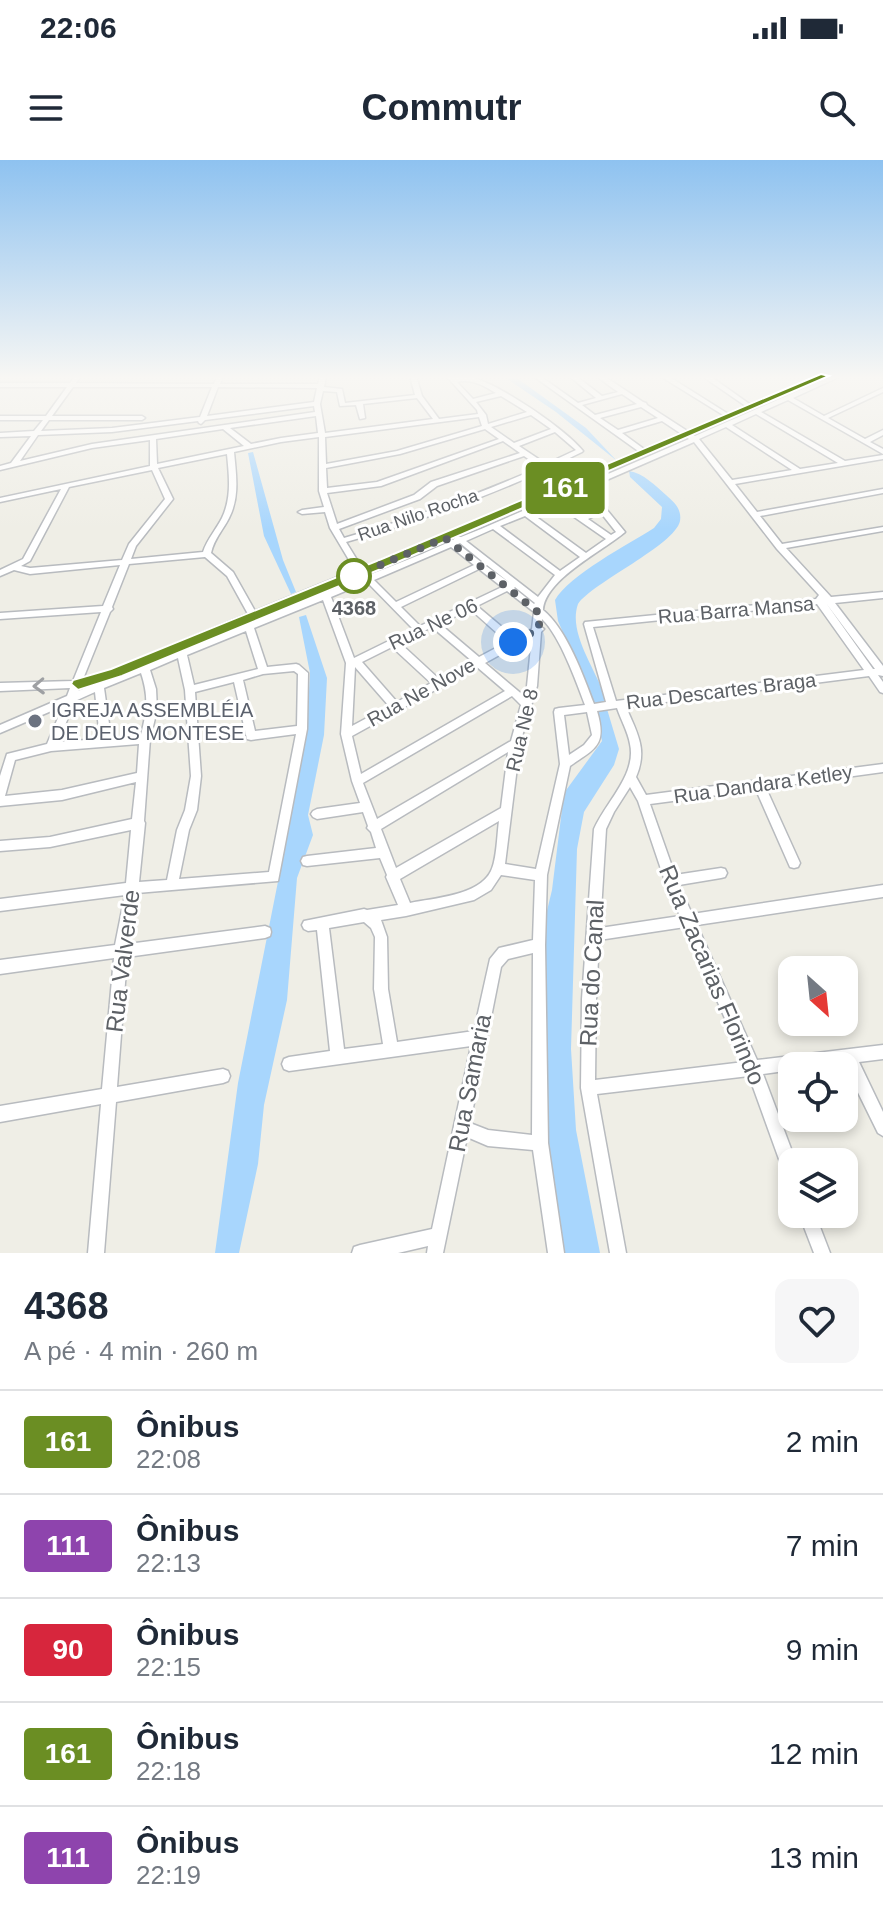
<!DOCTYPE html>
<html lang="pt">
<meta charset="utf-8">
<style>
body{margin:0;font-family:Arial,sans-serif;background:#f6f6f7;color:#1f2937;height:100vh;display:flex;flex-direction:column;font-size:30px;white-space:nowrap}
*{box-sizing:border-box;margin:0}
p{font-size:26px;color:#747a83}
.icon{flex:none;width:44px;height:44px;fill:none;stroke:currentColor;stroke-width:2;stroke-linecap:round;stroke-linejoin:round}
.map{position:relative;height:1093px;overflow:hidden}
.sheet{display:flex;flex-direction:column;background:#fff;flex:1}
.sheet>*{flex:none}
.badge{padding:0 16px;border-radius:6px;font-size:28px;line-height:52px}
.needle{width:52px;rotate:153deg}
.controls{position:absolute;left:778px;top:796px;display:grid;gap:16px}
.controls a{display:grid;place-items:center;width:80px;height:80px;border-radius:16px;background:#fff;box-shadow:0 4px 12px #0003;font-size:40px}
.you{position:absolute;width:40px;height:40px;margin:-20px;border:6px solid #fff;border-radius:50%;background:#1a73e8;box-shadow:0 0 0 12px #1a73e833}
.map>.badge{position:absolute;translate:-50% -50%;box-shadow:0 0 0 4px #fff}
.round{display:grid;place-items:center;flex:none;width:84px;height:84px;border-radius:16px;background:#f6f6f7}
.head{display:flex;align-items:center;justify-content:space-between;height:136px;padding:0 24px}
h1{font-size:38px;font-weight:600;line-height:60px}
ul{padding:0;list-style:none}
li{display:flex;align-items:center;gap:24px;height:104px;padding:0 24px;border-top:2px solid #e0e1e3}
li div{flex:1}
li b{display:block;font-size:30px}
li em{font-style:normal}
li .badge{min-width:88px;font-weight:700;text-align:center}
.status{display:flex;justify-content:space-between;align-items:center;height:56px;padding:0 40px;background:#fff;direction:ltr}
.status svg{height:22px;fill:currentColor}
header{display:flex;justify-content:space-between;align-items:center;height:104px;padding:0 24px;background:#fff;font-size:36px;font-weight:600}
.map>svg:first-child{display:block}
.water{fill:#a8d6fd}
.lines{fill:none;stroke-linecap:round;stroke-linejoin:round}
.minor-casing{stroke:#b8bbbf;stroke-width:3}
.minor{fill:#fff;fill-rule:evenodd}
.oneway{stroke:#9ea0a3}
.line{fill:#6b8e23;stroke:#fff;stroke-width:2}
.walk{stroke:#5d6166;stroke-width:8;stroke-dasharray:0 14.4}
.stop-dot{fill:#fff;stroke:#6b8e23;stroke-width:4}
.worship-dot{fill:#6b7280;stroke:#fff;stroke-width:3}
.labels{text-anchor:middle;stroke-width:6;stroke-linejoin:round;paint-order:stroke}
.far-street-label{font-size:18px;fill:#5d6166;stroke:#fff}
.stop-label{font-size:20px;font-weight:bold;fill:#5d6166;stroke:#fff}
.street-label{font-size:20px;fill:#5d6166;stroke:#fff}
.worship-label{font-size:20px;fill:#5b616d;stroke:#fff;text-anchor:start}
.near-street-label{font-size:24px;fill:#5d6166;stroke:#fff}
</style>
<div class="status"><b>22:06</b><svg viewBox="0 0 49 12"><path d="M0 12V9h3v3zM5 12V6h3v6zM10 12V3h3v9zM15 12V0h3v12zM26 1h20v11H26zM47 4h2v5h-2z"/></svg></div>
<header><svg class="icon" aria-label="menu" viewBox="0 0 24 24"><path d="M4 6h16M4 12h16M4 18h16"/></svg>Commutr<svg class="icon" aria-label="search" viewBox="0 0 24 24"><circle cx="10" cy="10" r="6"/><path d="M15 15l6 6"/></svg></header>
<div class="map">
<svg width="883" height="1093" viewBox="0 0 883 1093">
<rect width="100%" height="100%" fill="#efeee6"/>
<path class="water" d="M503 216H514L586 268 617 301 556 252Z
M253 292 283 400 296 432 291 434 264 376 248 293Z
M629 311C643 313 656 326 666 335 674 342 682 349 680 361 675 385 592 423 578 444 568 472 594 507 604 534L605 543 594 544 558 461 555 440C569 415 629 384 654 368L661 359 662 347 630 317Z
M306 455 327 518 324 575 308 655 313 675 297 718 287 840 264 945 258 1004 239 1093H215L238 923 290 661 309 531 310 513 299 457Z
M607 549 619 589 614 605 584 652 577 689 571 889 576 970 600 1093H564L547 990 545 759 552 730 564 633 602 581 595 550Z"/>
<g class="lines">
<defs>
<path id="minor" d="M75 216H81L76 223 214 224 217 216H223L220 224H318L320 216H326L324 227 342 229 345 243 415 235 410 216H416L422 236 439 259 478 254 477 250 448 218 450 216C458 219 466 216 474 218 502 226 565 269 583 291L582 292 551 307 572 322 641 293 533 216H540L578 243 596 238 569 216H576L602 236 618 232 596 216H604L643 242 646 243 647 245 695 276 832 216H841L793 238 824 256 883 228V232L828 258 865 279 883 270V275L870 282 883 289V294L788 240 761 252 845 301 883 295V299L735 324 757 352 883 329V333L760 356 782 384 883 367V371L786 388 831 437 883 432V438L835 443 883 506V516L878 515 883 522V533L880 532 869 516 626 547C637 573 648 589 636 617L646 635 883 604V612L766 628 800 703 798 707 794 708 790 707 756 630 650 644 675 715 721 708 725 709 727 713 725 717 721 718 679 725 692 754 883 725V737L697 765 757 900 883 885V899L859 902 883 952V976L878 973 844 904 827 906H792V910L763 914 796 1002H792V1021L786 1019 784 1013 749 916 597 934 626 1093H610L581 928 582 839 594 669C606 642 637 614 630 584 628 572 621 560 617 548L597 551C607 585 596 588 570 606L547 715 545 785 548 983 564 1093H548L533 990 488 986 467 977 443 1093H427L428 1086 398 1093H352L354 1087 360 1085 432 1069 471 886 289 911 284 909 282 904 284 899 289 897 330 891 317 770 308 771 304 769 302 765 304 761 364 749 367 750 398 745 386 717 387 715 380 698 307 706 303 705 301 701 303 697 307 696 376 688 371 672 367 668 368 666 363 652 317 659 313 657 311 654 313 651 317 649 360 643 352 621 341 574 346 503 323 440 254 468 267 507 296 504 299 505 308 513 307 569 278 721 137 733 128 784 265 766 270 768 271 772 270 776 265 778 127 797 117 927 223 909 228 911 230 916 228 921 223 923 116 942 104 1093H88L101 944 0 962V946L102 929 114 798 0 814V800L115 785 125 735 0 751V739L126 723 131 670 50 687 0 691V681L50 677 132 659 136 622 62 640 0 646V616L7 594 47 584 63 546 0 573V565L67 536 70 528 0 531V523L73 521 101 452 0 459V453L103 446 120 405 30 414 14 410 0 416V410L23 399 61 329 0 342V338L150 306V280L92 288 0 310V306L11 303 31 276 0 277V273L34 271 43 260H0V256H46L67 227H0V223H70ZM462 221C475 220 486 227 496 233L473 239 457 222ZM73 227H212L200 257 112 268 41 271 49 260H142L145 258 142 256H52ZM218 227 317 228 314 242 207 256ZM323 231 337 232 340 246 356 245 360 259 365 258 363 244 417 238 433 259 325 273 320 244ZM622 234 637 244 595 255 582 245ZM501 236 527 252 488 264 486 255 476 242ZM314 246 315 252 92 284 20 301 38 275 112 272 198 261 199 263 201 264 205 260ZM641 247 658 258 618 270 600 258ZM756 254 838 303 800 309 732 265ZM531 255 551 269 514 283 491 267ZM316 256 318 273 281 278 251 284 230 268ZM479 257 482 266 397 291 326 304 325 277ZM662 261 689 279 481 369 461 377H456L453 380H447V383L422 394 150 502 359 415H364L365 413 647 295 649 293 648 292 622 273ZM726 267 792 310 732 320 699 279ZM223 269 244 286 157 304 156 279ZM485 269 499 279 377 322 327 328 326 308 400 294ZM555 272 576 290 546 304 519 286ZM319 277V331L324 347 302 350 298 352 302 354 325 352 330 368 355 410 255 451 233 412 211 393C214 379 223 370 229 358 240 337 236 314 234 292L281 282ZM503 281 520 293 431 322 414 335 337 364 327 333 381 326ZM694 282 777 389 819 435 816 439 585 462 584 464 606 542 594 544C583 515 567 470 543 450 545 419 603 391 625 372L607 350V347H604L588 328ZM227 294C229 315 232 337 222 358 216 370 207 379 203 392L131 399 136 386 173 339 158 308ZM524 296 540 307C477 335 411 359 344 378L339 369 420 339 437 326ZM152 310 165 339 129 384 122 400 30 408 21 406 30 401 69 327ZM545 310 566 324 362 408 346 382C414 363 481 339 545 310ZM582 331 598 349 583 356 560 340ZM554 343 606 379 586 393 531 353ZM601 353 616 372 611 375 588 359ZM525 356 580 397 560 411 500 366ZM493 369 555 415 538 437 466 381ZM460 383 482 401 481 402 458 384ZM451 387 474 405 396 442 374 420ZM205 397 227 416 248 454 100 515 83 519 110 452 113 449 112 447 129 404ZM487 405 510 423 486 406ZM479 409 502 427 420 466 401 447ZM367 422 413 469 354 498 331 437ZM515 427 535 443 534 444 514 428ZM507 431 534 452 532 469 515 478 477 446ZM826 443 875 509H873ZM817 444 864 510 616 541 593 467ZM470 449 507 482 479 497 440 464ZM542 459C560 476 576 521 585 545L559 548 555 549 554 552 560 604 536 709 505 704 520 583 537 526 541 472 544 469 541 467ZM432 467 472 501 439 519 400 483ZM246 471 258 509 194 525 187 495ZM532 477 527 526 524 536 485 503ZM392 487 431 523 397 542 362 502ZM178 498 185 530 191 616 185 650 177 670 167 720 139 722 145 663 144 661 150 579 157 550 156 529 150 510ZM355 507 389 546 352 566ZM477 507 505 531 361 614 352 576ZM294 511 298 514 297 566 255 571 243 520 263 514ZM141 513C149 537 147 551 141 575L111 578 104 528ZM101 522 78 531 80 527ZM234 522 247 579 251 580 296 574 269 712 179 719 189 670 197 650 201 616 195 532ZM95 532 100 579 58 582 75 541ZM512 536 521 545 511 581 377 659 363 623ZM587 552 592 575 584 585 569 595 564 555ZM139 584 137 613 62 630 5 636 15 600 51 591ZM508 592 501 648 396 708 381 669ZM630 627 638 641 665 721 680 756 600 768 606 669 614 652ZM499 661C497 675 497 699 491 711 479 736 433 738 410 743L400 719ZM501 715 535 720 533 780 499 788 490 799 474 871 397 882 388 829 387 777 381 760 406 756 474 740 491 730ZM364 762 371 768 375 777 374 829 383 884 344 889 329 768ZM685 767 744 902 595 920 596 839 599 780ZM533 793 532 975 488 970 470 963 501 807 508 799Z
M660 216H668L733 257 728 258Z
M702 216H710L755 248 750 249Z
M799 1054H815L830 1093H814Z"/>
</defs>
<use href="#minor" class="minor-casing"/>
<use href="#minor" class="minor"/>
</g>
<defs><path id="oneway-chevron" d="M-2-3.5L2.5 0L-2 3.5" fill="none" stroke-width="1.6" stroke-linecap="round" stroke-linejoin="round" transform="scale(2)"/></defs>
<use class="oneway" href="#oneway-chevron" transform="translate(39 526) rotate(178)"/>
<linearGradient id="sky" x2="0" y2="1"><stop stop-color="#8ec2f0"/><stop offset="0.59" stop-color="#f8f7f4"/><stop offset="1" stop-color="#f8f7f4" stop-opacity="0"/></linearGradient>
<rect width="883" height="369" fill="url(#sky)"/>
<path class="line" d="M821 214 829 216 393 404 122 516 78 530 71 524 73 520 111 509 384 398Z"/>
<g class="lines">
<path class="walk" d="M354 416 445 378 539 453V469L513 482"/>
</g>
<circle class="stop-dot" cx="354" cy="416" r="16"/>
<circle class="worship-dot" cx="35" cy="561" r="8"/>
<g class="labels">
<g class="far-street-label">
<text transform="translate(418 355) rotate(-19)" y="6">Rua Nilo Rocha</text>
</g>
<g class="stop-label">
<text x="354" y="455">4368</text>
</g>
<g class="street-label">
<text transform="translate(736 450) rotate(-5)" y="7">Rua Barra Mansa</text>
<text transform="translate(433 464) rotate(-25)" y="7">Rua Ne 06</text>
<text transform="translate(721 531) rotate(-7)" y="7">Rua Descartes Braga</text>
<text transform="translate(421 532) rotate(-29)" y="7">Rua Ne Nove</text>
<text transform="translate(522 570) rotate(-77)" y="7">Rua Ne 8</text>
<text transform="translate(763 624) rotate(-8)" y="7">Rua Dandara Ketley</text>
</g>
<g class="worship-label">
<text x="51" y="557">IGREJA ASSEMBLÉIA<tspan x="51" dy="23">DE DEUS MONTESE</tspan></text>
</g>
<g class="near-street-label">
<text transform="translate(123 801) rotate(-83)" y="8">Rua Valverde</text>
<text transform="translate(592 813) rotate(-87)" y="8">Rua do Canal</text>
<text transform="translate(712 815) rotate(67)" y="8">Rua Zacarias Florindo</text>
<text transform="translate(470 923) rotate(-79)" y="8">Rua Samaria</text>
</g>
</g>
</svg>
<div class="controls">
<a><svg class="needle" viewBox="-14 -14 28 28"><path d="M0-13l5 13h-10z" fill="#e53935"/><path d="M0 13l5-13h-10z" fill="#747a83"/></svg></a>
<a><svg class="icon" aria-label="locate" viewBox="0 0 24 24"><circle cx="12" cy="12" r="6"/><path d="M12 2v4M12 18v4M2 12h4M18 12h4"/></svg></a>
<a><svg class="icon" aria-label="layers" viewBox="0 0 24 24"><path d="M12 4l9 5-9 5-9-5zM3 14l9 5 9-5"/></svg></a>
</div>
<div class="you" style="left:513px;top:482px"></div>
<b class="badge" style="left:565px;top:328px;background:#6b8e23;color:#fff">161</b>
</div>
<section class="sheet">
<div class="head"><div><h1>4368</h1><p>A pé · 4 min · 260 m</p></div><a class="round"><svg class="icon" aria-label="heart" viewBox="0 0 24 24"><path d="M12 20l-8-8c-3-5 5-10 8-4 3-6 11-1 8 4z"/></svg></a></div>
<ul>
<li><span class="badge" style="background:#6b8e23;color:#fff">161</span><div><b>Ônibus</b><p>22:08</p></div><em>2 min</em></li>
<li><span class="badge" style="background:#8e44ad;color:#fff">111</span><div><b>Ônibus</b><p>22:13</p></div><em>7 min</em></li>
<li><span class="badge" style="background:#d7263d;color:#fff">90</span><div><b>Ônibus</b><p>22:15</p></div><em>9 min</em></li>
<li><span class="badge" style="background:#6b8e23;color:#fff">161</span><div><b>Ônibus</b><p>22:18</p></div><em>12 min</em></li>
<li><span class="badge" style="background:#8e44ad;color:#fff">111</span><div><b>Ônibus</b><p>22:19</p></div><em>13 min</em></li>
</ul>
</section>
